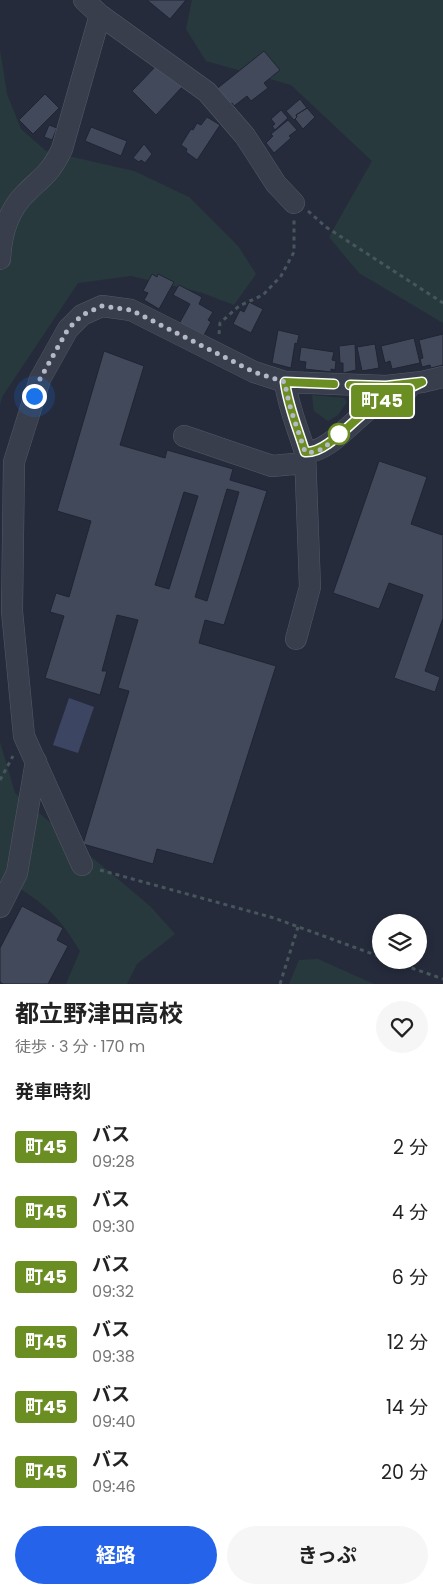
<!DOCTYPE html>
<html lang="ja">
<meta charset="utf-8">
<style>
body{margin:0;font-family:Poppins,"Noto Sans JP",sans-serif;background:#f6f6f6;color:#222;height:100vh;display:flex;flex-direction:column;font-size:19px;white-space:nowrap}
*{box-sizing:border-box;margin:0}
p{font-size:16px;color:#767676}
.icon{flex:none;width:28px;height:28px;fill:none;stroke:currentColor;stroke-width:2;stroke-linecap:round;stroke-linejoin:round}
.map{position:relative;height:984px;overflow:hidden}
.sheet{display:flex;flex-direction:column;background:#fff;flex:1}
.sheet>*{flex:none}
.badge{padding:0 10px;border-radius:4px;font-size:18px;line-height:32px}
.fabs{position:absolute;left:372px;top:914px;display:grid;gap:10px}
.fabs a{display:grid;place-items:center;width:55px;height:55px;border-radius:50%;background:#fff;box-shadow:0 2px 8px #0003;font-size:25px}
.you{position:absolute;width:25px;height:25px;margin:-12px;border:4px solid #fff;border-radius:50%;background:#1a73e8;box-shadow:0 0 0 8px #1a73e833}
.map>.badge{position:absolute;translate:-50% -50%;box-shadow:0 0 0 2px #fff}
h2{padding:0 15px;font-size:19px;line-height:45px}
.round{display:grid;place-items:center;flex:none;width:52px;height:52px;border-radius:26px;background:#f6f6f6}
.head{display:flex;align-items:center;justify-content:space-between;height:85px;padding:0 15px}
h1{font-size:24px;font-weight:700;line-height:38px}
.primary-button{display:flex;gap:10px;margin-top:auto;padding:10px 15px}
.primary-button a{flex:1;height:58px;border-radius:30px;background:#2563eb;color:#fff;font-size:20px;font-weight:700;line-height:58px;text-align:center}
.primary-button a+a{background:#f6f6f6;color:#222}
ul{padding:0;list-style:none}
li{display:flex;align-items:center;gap:15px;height:65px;padding:0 15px}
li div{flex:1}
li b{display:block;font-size:19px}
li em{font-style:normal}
li .badge{min-width:55px;font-weight:700;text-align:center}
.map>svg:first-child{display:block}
.green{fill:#28393e}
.water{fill:#3c4663}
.building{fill:#42495b;stroke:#202533;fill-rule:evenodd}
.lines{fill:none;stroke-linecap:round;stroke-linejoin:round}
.minor-casing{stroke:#545967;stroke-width:22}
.path{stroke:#47565c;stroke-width:3;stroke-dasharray:4 4;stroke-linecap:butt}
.minor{stroke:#393e4c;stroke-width:21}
.line-casing{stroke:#fff;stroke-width:11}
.line{stroke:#6b8e23;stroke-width:8}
.walk{stroke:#b5b9c7;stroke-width:5;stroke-dasharray:0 9}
.stop-dot{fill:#fff;stroke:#6b8e23;stroke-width:2.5}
</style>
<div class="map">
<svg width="443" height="984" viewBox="0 0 443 984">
<rect width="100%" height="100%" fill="#252b3b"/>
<path class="green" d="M192 0H443V323L359 273 329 237 372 161 291 85 206 61 186 29Z
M0 50 7 94 21 129 46 151 134 171 189 197 238 246 256 274 234 305 200 292 131 276 78 283 2 397 0 405Z
M312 395 344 398 347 402 338 415 328 421 314 411Z
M0 742 15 793 150 906 175 934 137 964 127 984H66L80 951C59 916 47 906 13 884L0 921Z
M318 959 374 984H289L299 960Z"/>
<path class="water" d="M69 698 94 707 78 753 53 745Z"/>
<path class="building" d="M147 0H186L170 19Z
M264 51 280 70 264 83 268 88 251 101 247 96 234 106 232 103 227 107 214 91Z
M157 65 183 86 156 115 132 91Z
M45 94 59 108 33 134 19 120Z
M300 99 307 108 296 115 297 117 294 120 286 111Z
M307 108 315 117 303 129 295 119 297 117 296 115Z
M281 110 288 118 275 130 272 126 275 124 271 119Z
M207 117 220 125 197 160 186 152 187 149 181 145 191 129 193 130 197 123 201 125Z
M288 120 297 130 289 136 291 138 274 153 266 143 273 136 271 134Z
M49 125 57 128 52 140 44 137Z
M91 127 127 141 121 156 85 141Z
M144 144 152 154 145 163 141 160 139 162 133 158Z
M152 274 157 277 158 274 174 282 159 309 144 300 148 293 143 291Z
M179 285 202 297 199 304 213 312 208 320 211 322 203 337 179 324 190 304 173 295Z
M249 302 263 309 251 333 233 324 240 310 244 312Z
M278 330 299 335 297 344 295 343 291 368 272 363Z
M443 334V365L431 368 430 365 422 367 420 359 423 358 419 340Z
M414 338 420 363 392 369 390 361 385 363 381 346Z
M355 344 356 370 343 373V363H340L339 346Z
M375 344 379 368 362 371 357 347Z
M301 347 334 352 332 360 336 361 335 370 331 369V372L305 369 306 362 299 361Z
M104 351 144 366 120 445 165 458 167 450 233 469 230 480 267 491 224 625 205 620 199 643 276 666 213 864 157 849 153 864 83 844 129 691 118 688 138 620 117 615 102 671H107L100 695 45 678 64 616 50 612 56 593 69 597 91 521 57 511ZM227 489 239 492 207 601 195 597ZM184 492 198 496 169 589 155 585Z
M379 461 427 477 411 524 442 535 443 533V618L425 671 440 677 435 692 394 678 423 595 389 583 379 609 333 593Z
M22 906 63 928 57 940 68 946 48 984H3L0 982V948Z"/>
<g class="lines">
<defs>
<path id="minor" d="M84 0 100 15 207 92 245 136 276 184 294 203
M0 259C1 236 8 211 25 194 43 176 50 174 62 149L100 15
M285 382C288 406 298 429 305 452 327 454 354 419 373 406 383 399 397 394 408 389
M184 436 272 466 305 463
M296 639 310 587 305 452
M82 865 24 736 12 611 14 462 40 379 68 329 82 315 102 306 131 310 254 372 285 382 386 386 422 382 443 377
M0 907 17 873 36 761"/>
</defs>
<use href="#minor" class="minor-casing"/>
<path class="path" d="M308 211 326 227 443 303
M219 334 220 323 239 306 263 295 281 276 294 252V220
M0 780 13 756
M100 870 274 918 381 957
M389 960 443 979
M280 984 298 927"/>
<use href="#minor" class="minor"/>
</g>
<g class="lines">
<defs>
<path id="line" d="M334 384 285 382C288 406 298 429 305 452 327 454 354 418 373 406 388 396 406 390 422 382L386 386 350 385"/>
</defs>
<use href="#line" class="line-casing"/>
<use href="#line" class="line"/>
<path class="walk" d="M34 396 40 379 68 329 82 315 102 306 131 310 254 372 285 382C288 406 298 429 305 452 321 454 328 444 339 434"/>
</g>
<circle class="stop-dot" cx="339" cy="434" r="10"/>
</svg>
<div class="fabs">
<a><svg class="icon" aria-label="layers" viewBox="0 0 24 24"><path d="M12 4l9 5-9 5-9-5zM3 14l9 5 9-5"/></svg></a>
</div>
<div class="you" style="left:34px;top:396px"></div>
<b class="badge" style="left:382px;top:401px;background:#6b8e23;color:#fff">町45</b>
</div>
<section class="sheet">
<div class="head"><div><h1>都立野津田高校</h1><p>徒歩 · 3 分 · 170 m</p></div><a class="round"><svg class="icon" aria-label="heart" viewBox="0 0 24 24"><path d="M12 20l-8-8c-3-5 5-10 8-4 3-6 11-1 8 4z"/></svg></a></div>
<h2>発車時刻</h2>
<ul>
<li><span class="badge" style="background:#6b8e23;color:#fff">町45</span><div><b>バス</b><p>09:28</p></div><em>2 分</em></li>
<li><span class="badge" style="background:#6b8e23;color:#fff">町45</span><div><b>バス</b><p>09:30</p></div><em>4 分</em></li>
<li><span class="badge" style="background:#6b8e23;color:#fff">町45</span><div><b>バス</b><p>09:32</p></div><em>6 分</em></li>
<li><span class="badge" style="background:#6b8e23;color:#fff">町45</span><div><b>バス</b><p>09:38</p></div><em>12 分</em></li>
<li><span class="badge" style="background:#6b8e23;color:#fff">町45</span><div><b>バス</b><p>09:40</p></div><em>14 分</em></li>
<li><span class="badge" style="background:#6b8e23;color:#fff">町45</span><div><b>バス</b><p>09:46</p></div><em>20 分</em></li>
</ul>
<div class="primary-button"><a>経路</a><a>きっぷ</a></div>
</section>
